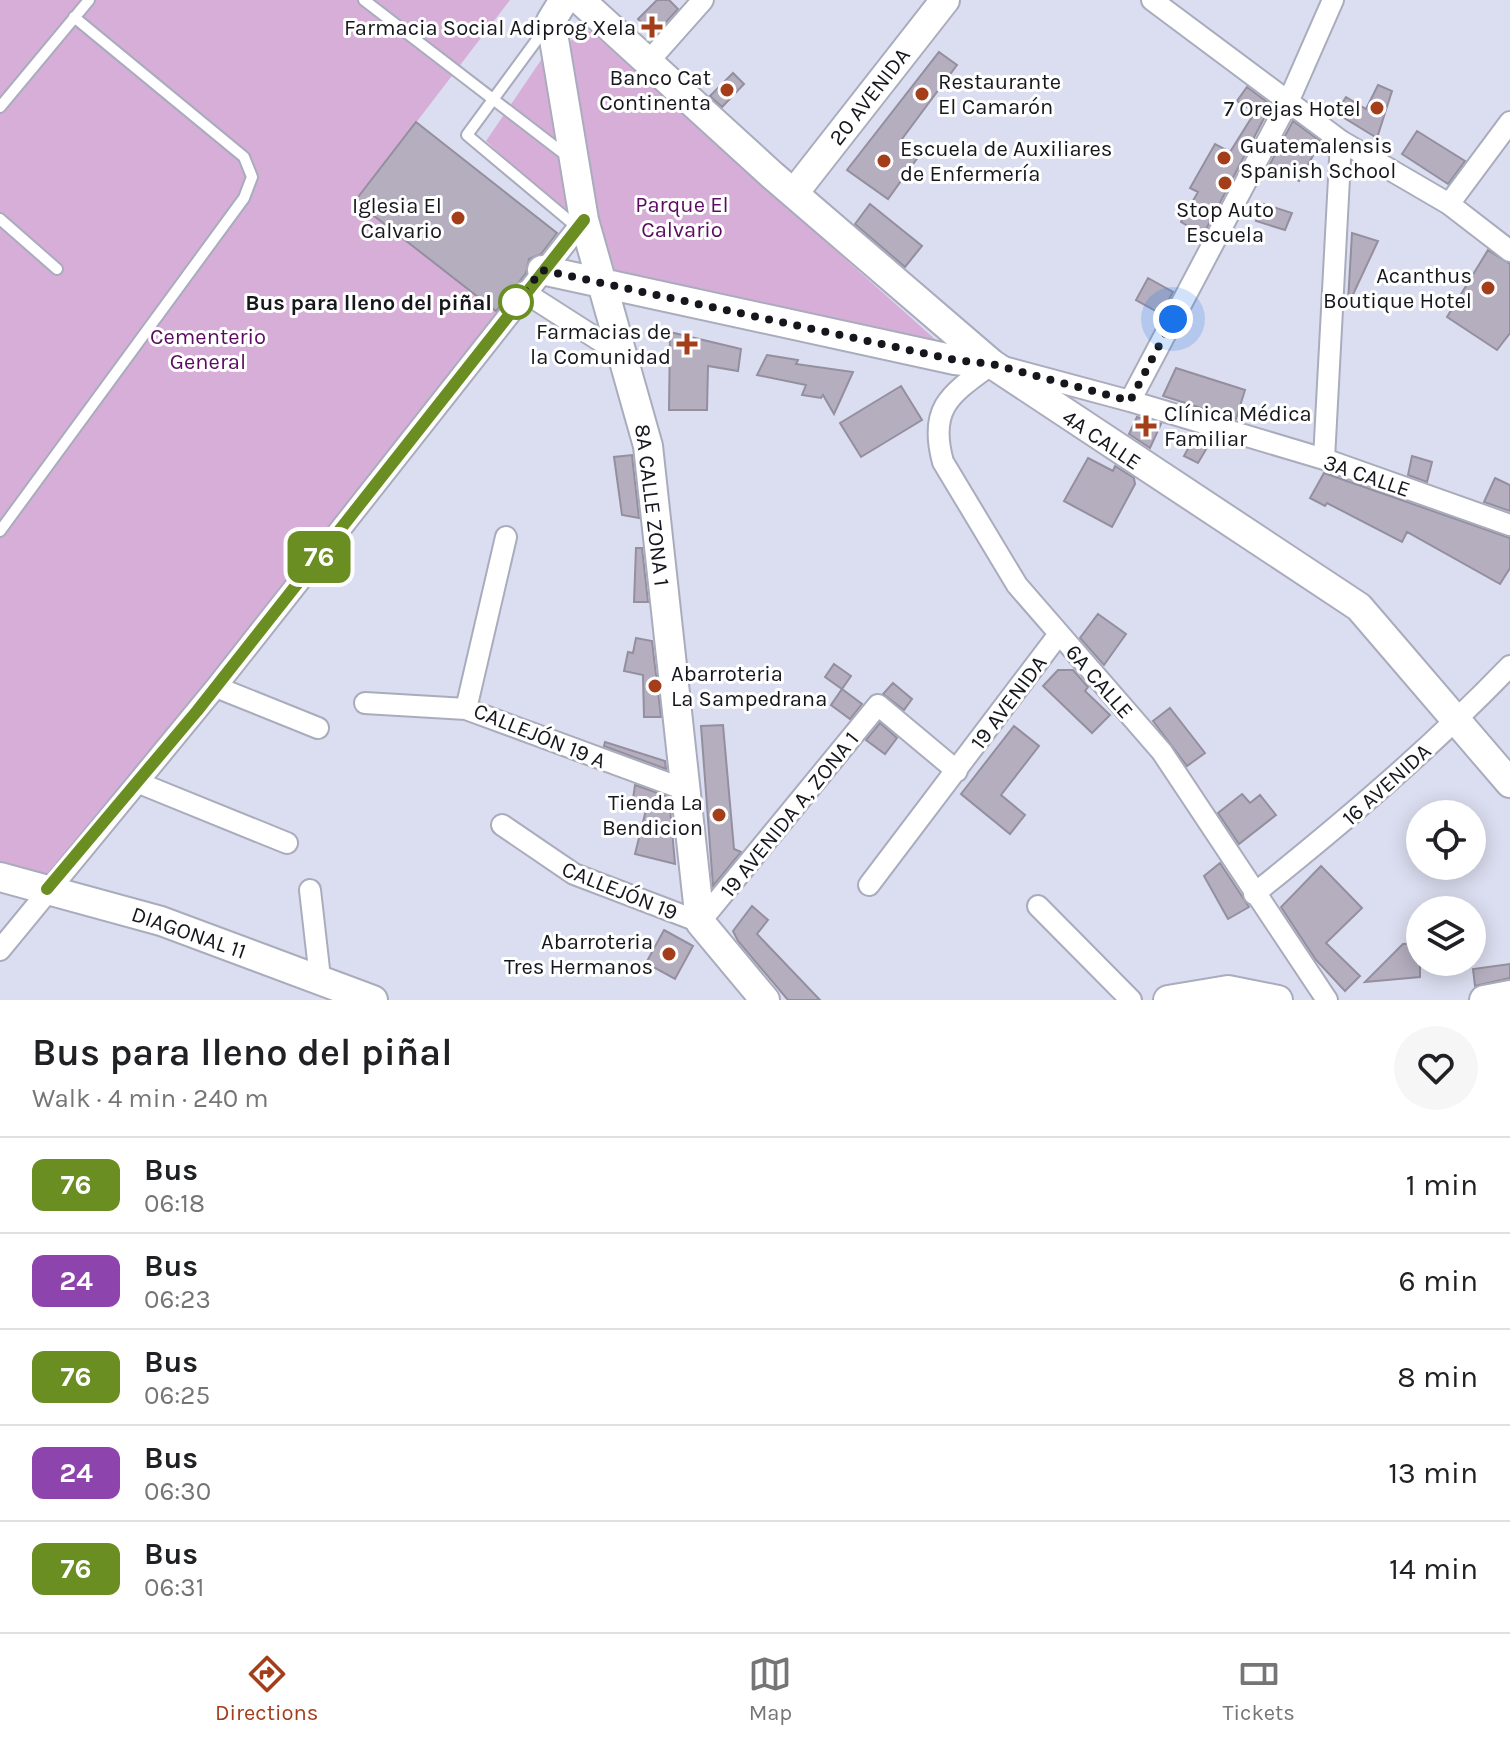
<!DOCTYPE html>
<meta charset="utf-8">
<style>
body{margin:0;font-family:Karla,sans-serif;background:#f6f6f6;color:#202124;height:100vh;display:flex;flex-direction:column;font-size:30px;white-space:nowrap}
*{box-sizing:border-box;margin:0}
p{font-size:26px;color:#757577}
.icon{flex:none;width:44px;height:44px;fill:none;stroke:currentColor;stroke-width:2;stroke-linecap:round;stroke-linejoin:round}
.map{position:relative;height:1000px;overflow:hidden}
.side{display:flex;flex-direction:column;background:#fff;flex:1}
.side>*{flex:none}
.badge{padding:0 16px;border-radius:12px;font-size:28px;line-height:52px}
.controls{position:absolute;left:1406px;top:800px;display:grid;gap:16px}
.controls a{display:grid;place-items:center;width:80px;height:80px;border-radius:50%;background:#fff;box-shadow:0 4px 20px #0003;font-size:40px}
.you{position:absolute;width:40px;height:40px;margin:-20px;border:6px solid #fff;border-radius:50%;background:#1a73e8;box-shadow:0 0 0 12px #1a73e833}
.map>.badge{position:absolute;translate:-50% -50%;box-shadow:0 0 0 4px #fff}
.round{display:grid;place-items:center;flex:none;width:84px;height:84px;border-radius:42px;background:#f6f6f6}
.summary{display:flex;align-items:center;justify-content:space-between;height:136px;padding:0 32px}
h1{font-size:38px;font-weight:600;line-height:60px}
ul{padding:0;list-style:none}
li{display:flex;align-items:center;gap:24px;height:96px;padding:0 32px;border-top:2px solid #e0e0e0}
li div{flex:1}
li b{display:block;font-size:30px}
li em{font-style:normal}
li .badge{min-width:88px;font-weight:700;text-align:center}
.menu{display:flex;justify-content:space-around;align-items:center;height:112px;border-top:2px solid #e0e0e0;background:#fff;font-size:22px;color:#757577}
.menu a{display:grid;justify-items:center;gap:4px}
.menu .selected{color:#a43d1a}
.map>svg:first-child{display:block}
.green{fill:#d7aed8}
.building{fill:#b4aebf;stroke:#948f9f;stroke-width:2}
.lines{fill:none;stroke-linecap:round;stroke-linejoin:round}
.lane-casing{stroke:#a9acbc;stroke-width:14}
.street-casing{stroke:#a9acbc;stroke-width:24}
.secondary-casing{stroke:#a9acbc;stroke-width:32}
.lane{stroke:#fff;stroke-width:10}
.street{stroke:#fff;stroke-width:20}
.secondary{stroke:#fff;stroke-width:28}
.line-casing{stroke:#fff;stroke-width:18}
.line{stroke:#6b8e23;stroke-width:12}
.walk{stroke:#16171d;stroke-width:8;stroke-dasharray:0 14.4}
.poi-dot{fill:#a43d1a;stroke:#fff;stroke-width:3}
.stop-dot{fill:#fff;stroke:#6b8e23;stroke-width:4}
.labels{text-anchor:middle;stroke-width:6;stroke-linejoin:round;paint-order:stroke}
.poi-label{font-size:22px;fill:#16171d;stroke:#fff;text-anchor:end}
.street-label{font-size:22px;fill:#16171d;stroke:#fff}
.park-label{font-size:22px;fill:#5b0b60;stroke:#fff}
.stop-label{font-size:22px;font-weight:bold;fill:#16171d;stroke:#fff;text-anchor:end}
</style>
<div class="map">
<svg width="1510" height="1000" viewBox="0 0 1510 1000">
<rect width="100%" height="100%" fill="#dbdef0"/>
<path class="green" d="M0 0H510L356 201 499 313 53 880 0 866Z
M590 31 937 341 934 354 631 285 607 263 568 42Z
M554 41 575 223 486 141Z"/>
<path class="building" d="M657 0H669L678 9 654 35 638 19Z
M939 52 957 65 902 139 921 153 888 199 847 170Z
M733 73 744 84 722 107 710 96Z
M1378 85 1392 91 1377 138 1336 113 1346 97 1366 109Z
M1247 87 1271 105 1203 235 1181 222 1198 192 1190 188 1215 144 1230 152 1255 112 1237 101Z
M1293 121 1328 147 1327 155 1315 152 1299 181 1269 166Z
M416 122 557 233 541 254 529 259 526 273 496 311 355 201Z
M1417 131 1465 161 1448 184 1402 154Z
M870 204 922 246 905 267 855 224Z
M1264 204 1292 213 1285 230 1256 221Z
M1352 233 1378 241 1349 303 1348 302Z
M1488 250 1510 264V333L1497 350 1447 317Z
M1148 278 1173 292 1161 314 1136 300Z
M670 332 741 349 738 371 708 366 707 410H669Z
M767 355 798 360 796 364 853 372 834 414 823 395 821 398 802 395 806 385 757 375Z
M1176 368 1245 390 1236 419 1163 396Z
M901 386 922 420 861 457 840 423Z
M1137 417 1161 424 1150 448 1129 434Z
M1196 434 1212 439 1198 463 1184 456Z
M632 455 639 518 622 515 614 457Z
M1412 456 1432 462 1427 482 1408 475Z
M1088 458 1113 471 1115 466 1134 478 1135 484 1112 527 1064 501Z
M1324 473 1510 538V568L1500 584 1407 532 1402 542 1327 503 1325 506 1310 498Z
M1495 478 1510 485V511L1484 502Z
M636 548H642L648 602H634Z
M1098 614 1126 634 1104 665 1080 638Z
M636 638 652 641 661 717H644L643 675 624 671 628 652 633 653Z
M834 664 851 676 842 689 825 677Z
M1058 670H1073L1088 687 1085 691 1110 715 1092 733 1043 686Z
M893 683 912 699 904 710 883 694Z
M842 689 862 704 850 719 831 705Z
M1170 708 1205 753 1187 766 1153 721Z
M880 723 897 738 885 754 866 740Z
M723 725 734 849 741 852 713 886 701 726Z
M1014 726 1039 746 1001 795 1025 815 1010 834 961 794Z
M605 742 665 761 666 769 604 746Z
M635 785 669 797 675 864 635 854 648 802 633 799Z
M1242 794 1250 803 1260 795 1276 815 1239 844 1218 813Z
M1220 863 1249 907 1228 919 1204 876Z
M1321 866 1362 908 1326 943 1360 976 1345 991 1316 960 1281 907Z
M752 906 768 920 757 934 820 1000H788L738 941 733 931Z
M664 930 693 946 675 979 646 963Z
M1420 943V977L1365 982 1403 944Z
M1510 964V978L1475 986 1473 969Z"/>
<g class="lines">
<defs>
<path id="lane" d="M364 0 567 156
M547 26 467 135 578 228
M0 107 89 0
M0 219 57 269
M0 531 244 198 252 177 244 157 74 17"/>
<path id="street" d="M1152 0 1341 141 1449 204 1510 251
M648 62 703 0
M1449 204 1510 122
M524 292 624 356
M1130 401 1289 100 1333 0
M1324 459 1341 141
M216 687 318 728
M365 703 466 709 686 790
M466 709 506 537
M139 783 287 843
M502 825 574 874 700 922 878 705 957 771
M869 885 1059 634
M310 890 320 978
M1254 894C1344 822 1430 749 1510 666
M1038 906 1131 1000
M0 950 216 687 584 220
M1327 1000 1162 752 1017 585 943 462C928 407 951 394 992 364L1130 401 1324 459 1510 525"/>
<path id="secondary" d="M564 0 551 21 584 220 648 446 700 922 765 1000
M580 0 772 175 992 364 1359 607 1510 783
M794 193 945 0
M542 270 955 360 992 364
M0 877 161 921 373 1000
M1168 1000 1228 990 1278 1000
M1484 1000 1510 995"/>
</defs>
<use href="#lane" class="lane-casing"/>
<use href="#street" class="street-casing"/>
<use href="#secondary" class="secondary-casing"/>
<use href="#lane" class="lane"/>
<use href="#street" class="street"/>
<use href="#secondary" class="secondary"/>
</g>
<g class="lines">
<defs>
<path id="line" d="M47 889 197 711 584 220"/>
</defs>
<use href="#line" class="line-casing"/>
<use href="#line" class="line"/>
<path class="walk" d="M516 302 512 308 542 270 955 360 992 364 1130 401 1173 319"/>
</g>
<g class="poi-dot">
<path d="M648 15h8v8h8v8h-8v8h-8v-8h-8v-8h8z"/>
<circle cx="727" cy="90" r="8"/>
<circle cx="922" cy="94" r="8"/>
<circle cx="1377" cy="108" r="8"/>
<circle cx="1224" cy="158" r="8"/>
<circle cx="884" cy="161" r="8"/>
<circle cx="1225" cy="183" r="8"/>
<circle cx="458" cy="218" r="8"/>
<circle cx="1488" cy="288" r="8"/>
<path d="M683 332h8v8h8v8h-8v8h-8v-8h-8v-8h8z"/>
<path d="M1142 414h8v8h8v8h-8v8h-8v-8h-8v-8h8z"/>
<circle cx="655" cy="686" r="8"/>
<circle cx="719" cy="815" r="8"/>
<circle cx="669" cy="954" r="8"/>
</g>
<circle class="stop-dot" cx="516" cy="302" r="16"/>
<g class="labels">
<g class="poi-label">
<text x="636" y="35">Farmacia Social Adiprog Xela</text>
<text x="711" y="85">Banco Cat<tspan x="711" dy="25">Continenta</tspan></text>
<text x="938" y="89" text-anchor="start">Restaurante<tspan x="938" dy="25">El Camarón</tspan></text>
<text x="1361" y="116">7 Orejas Hotel</text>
<text x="1240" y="153" text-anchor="start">Guatemalensis<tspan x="1240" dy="25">Spanish School</tspan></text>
<text x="900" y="156" text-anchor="start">Escuela de Auxiliares<tspan x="900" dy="25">de Enfermería</tspan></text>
<text x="442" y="213">Iglesia El<tspan x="442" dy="25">Calvario</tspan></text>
<text x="1225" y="217" text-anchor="middle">Stop Auto<tspan x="1225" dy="25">Escuela</tspan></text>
<text x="1472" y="283">Acanthus<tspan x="1472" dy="25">Boutique Hotel</tspan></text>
<text x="671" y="339">Farmacias de<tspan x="671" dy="25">la Comunidad</tspan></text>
<text x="1164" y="421" text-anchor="start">Clínica Médica<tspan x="1164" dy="25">Familiar</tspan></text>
<text x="671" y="681" text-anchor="start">Abarroteria<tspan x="671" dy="25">La Sampedrana</tspan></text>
<text x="703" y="810">Tienda La<tspan x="703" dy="25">Bendicion</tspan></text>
<text x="653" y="949">Abarroteria<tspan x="653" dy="25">Tres Hermanos</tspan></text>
</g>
<g class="street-label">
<text transform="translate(869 96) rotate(-52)" y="8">20 AVENIDA</text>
<text transform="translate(1102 439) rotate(34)" y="8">4A CALLE</text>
<text transform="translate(1367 475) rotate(19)" y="8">3A CALLE</text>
<text transform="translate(653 505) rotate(83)" y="8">8A CALLE ZONA 1</text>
<text transform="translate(1100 681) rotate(49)" y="8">6A CALLE</text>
<text transform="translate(1008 702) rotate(-53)" y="8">19 AVENIDA</text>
<text transform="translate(540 735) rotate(22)" y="8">CALLEJÓN 19 A</text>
<text transform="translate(1386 784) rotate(-42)" y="8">16 AVENIDA</text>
<text transform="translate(789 814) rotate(-51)" y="8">19 AVENIDA A, ZONA 1</text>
<text transform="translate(620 890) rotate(22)" y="8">CALLEJÓN 19</text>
<text transform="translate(189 932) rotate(19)" y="8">DIAGONAL 11</text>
</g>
<g class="park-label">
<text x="682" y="212">Parque El<tspan x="682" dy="25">Calvario</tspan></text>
<text x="208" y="344">Cementerio<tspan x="208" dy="25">General</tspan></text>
</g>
<g class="stop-label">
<text x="492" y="310">Bus para lleno del piñal</text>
</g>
</g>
</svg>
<div class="controls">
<a><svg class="icon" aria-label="locate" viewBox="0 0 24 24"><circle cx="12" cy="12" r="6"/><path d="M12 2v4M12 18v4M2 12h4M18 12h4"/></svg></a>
<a><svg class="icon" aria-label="layers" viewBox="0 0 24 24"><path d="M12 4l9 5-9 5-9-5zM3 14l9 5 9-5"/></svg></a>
</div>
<div class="you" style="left:1173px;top:319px"></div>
<b class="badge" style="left:319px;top:557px;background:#6b8e23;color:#fff">76</b>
</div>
<section class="side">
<div class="summary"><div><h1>Bus para lleno del piñal</h1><p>Walk · 4 min · 240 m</p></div><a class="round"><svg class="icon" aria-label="heart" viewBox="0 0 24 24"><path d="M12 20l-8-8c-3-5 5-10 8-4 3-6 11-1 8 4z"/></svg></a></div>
<ul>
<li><span class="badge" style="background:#6b8e23;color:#fff">76</span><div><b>Bus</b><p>06:18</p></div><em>1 min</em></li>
<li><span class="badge" style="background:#8e44ad;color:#fff">24</span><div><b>Bus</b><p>06:23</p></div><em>6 min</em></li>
<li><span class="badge" style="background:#6b8e23;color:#fff">76</span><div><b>Bus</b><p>06:25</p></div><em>8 min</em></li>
<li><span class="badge" style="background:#8e44ad;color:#fff">24</span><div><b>Bus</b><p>06:30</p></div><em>13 min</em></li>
<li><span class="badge" style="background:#6b8e23;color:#fff">76</span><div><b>Bus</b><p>06:31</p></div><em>14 min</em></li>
</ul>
</section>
<nav class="menu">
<a class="selected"><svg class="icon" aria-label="directions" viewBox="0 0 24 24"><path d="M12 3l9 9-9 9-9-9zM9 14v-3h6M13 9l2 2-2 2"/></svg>Directions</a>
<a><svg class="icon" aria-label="map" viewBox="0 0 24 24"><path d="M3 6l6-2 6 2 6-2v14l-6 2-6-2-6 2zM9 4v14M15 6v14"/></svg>Map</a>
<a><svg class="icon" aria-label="tickets" viewBox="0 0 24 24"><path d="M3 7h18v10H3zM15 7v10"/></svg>Tickets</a>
</nav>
